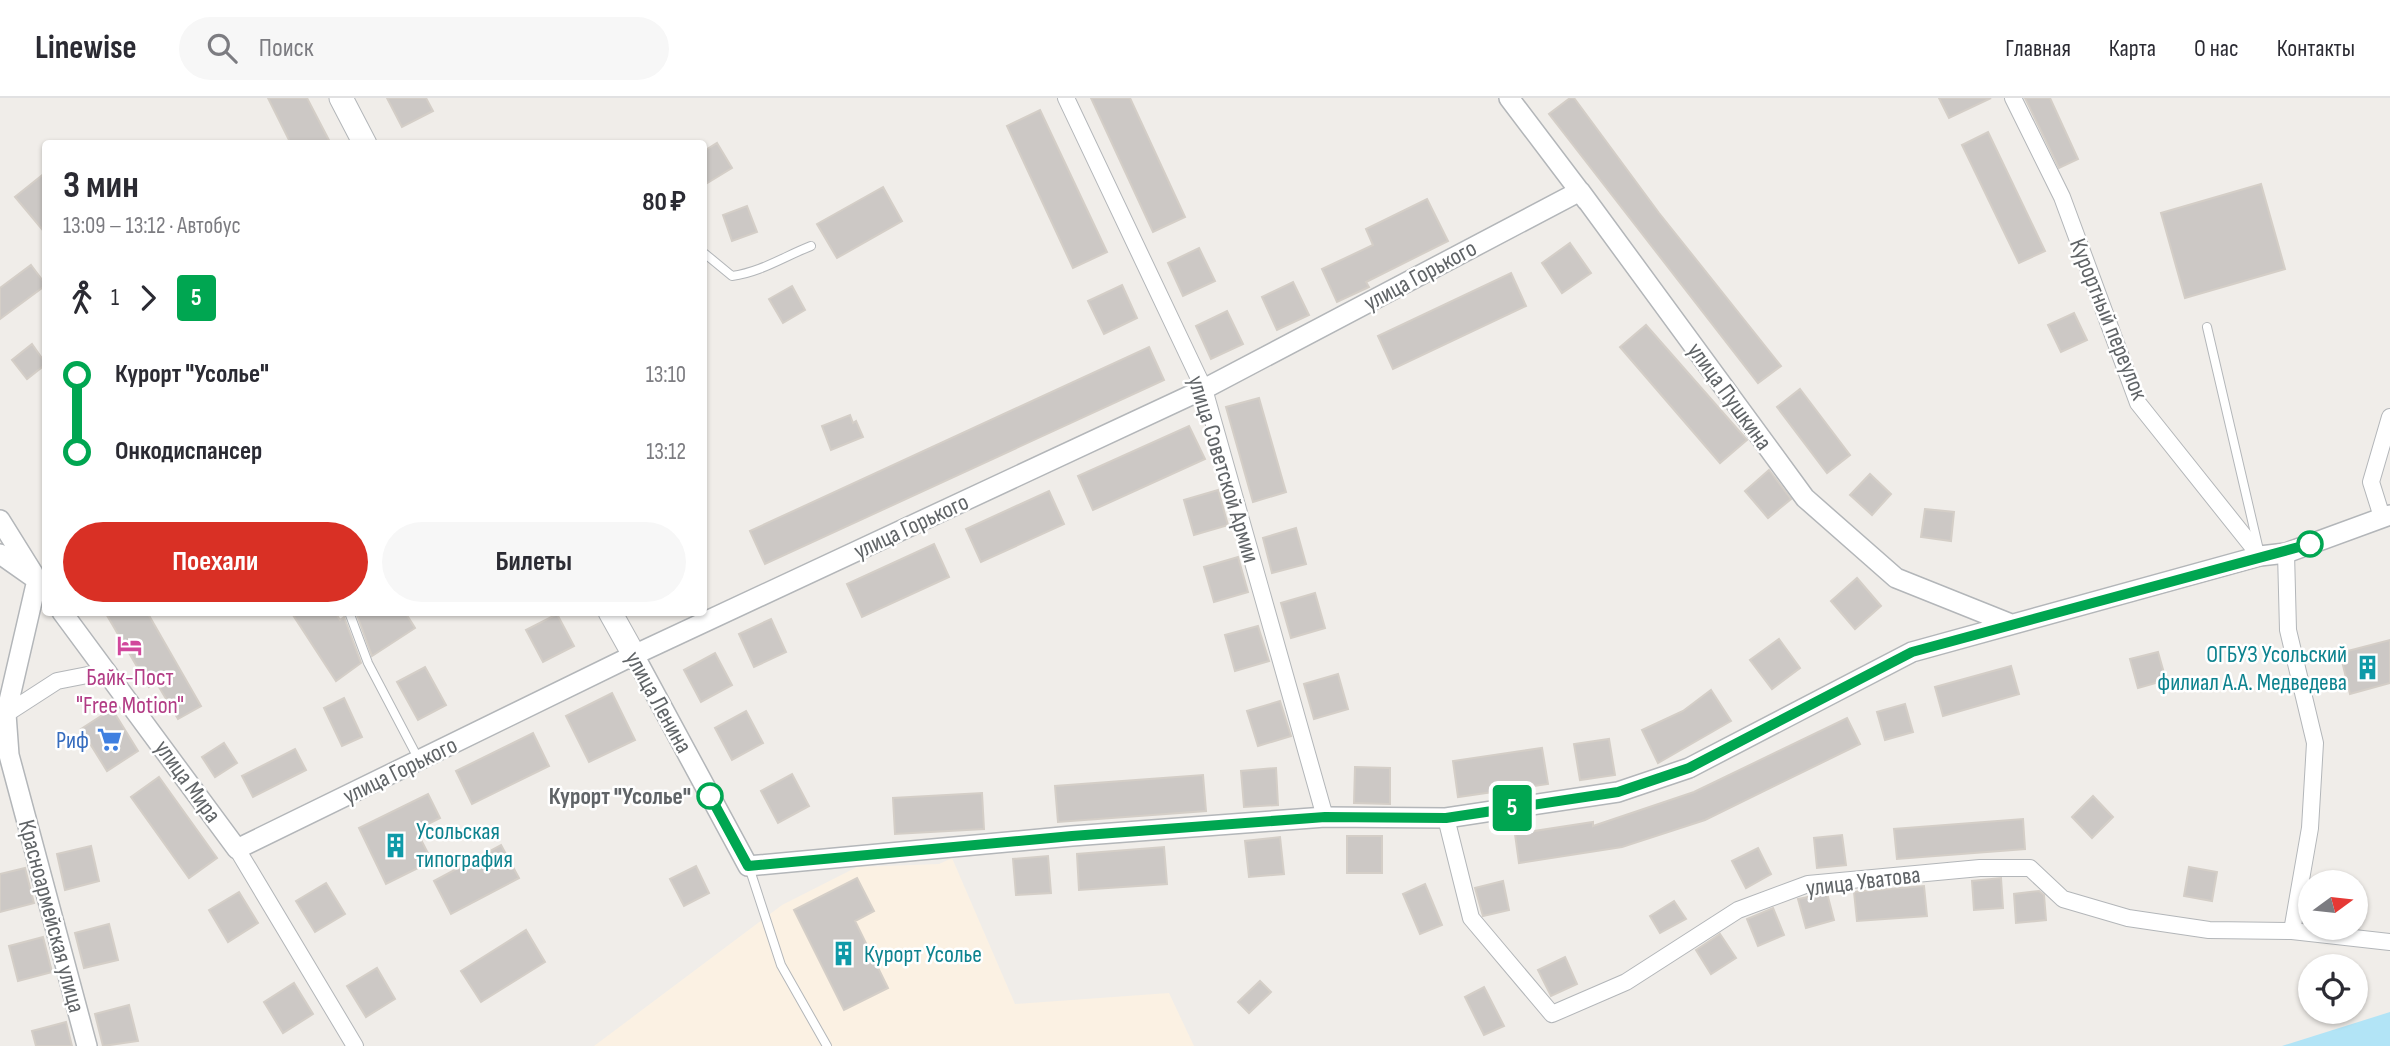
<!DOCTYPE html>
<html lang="ru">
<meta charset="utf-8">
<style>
body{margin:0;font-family:"Sofia Sans Condensed",sans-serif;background:#f7f7f7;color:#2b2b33;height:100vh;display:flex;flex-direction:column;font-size:26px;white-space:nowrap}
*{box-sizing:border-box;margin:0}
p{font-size:23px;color:#7c7c81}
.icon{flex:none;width:38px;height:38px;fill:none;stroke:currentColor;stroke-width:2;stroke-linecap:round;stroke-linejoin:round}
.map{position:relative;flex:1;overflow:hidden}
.panel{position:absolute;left:42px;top:42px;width:665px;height:476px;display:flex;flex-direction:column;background:#fff;border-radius:7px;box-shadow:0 2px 5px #0004}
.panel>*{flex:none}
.badge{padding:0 14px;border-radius:5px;font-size:24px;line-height:46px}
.needle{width:46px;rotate:75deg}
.controls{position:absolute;left:2298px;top:772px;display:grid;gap:14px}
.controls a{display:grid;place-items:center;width:70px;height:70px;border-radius:50%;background:#fff;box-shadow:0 2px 5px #0004;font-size:35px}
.map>.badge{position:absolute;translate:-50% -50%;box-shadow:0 0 0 4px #fff}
.legs{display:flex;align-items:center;gap:10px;height:77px;padding:0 21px;font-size:23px}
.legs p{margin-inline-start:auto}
.headline{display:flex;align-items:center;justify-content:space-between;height:119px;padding:0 21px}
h1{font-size:38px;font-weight:700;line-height:52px}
.primary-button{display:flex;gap:14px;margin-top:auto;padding:14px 21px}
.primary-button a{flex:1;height:80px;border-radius:42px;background:#d93025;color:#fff;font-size:28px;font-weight:700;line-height:80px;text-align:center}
.primary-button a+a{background:#f7f7f7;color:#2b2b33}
ul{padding:0 21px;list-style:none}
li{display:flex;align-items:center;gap:24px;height:77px;font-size:26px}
li i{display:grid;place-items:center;width:10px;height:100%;margin:0 9px;background:currentColor}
li i::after{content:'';width:18px;height:18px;margin:-9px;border:5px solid;border-radius:50%;background:#fff}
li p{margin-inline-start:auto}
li:first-child i{background:linear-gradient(#0000 50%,currentColor 0)}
li:last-child i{background:linear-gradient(currentColor 50%,#0000 0)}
header{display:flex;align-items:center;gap:42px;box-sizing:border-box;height:98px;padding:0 35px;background:#fff;border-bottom:2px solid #e1e1e2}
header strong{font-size:33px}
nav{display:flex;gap:38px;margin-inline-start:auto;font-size:24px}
.search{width:490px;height:63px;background:#f7f7f7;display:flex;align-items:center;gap:18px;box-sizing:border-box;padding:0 24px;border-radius:38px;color:#7c7c81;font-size:26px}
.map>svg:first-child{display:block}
.commercial{fill:#fbf1e3}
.water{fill:#b2e4f6}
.building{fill:#ccc8c5;stroke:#d4cec7;stroke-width:2}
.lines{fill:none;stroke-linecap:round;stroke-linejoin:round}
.service-casing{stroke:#b3b6b9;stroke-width:10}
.minor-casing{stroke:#b3b6b9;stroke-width:18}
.tertiary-casing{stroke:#b3b6b9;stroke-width:22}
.secondary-casing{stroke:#b3b6b9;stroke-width:25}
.service{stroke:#fff;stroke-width:8}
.minor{stroke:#fff;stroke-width:16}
.tertiary{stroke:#fff;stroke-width:19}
.secondary{stroke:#fff;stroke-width:23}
.line-1-casing{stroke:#fff;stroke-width:16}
.line-1{stroke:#00a651;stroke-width:10}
.stop-1-dot{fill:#fff;stroke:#00a651;stroke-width:3.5}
.labels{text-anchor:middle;stroke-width:5;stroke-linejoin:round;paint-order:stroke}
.street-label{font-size:24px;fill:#606467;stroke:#fff}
.culture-label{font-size:24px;fill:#0d838f;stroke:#fff;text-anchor:start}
.hotel-label{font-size:24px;fill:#b23c85;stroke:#fff}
.shop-label{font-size:24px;fill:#366cbe;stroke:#fff;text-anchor:end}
.stop-label{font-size:24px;font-weight:bold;fill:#606467;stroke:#fff;text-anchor:end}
</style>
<header>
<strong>Linewise</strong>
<div class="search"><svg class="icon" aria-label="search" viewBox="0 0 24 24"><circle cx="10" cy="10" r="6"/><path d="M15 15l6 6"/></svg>Поиск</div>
<nav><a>Главная</a><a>Карта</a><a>О нас</a><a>Контакты</a></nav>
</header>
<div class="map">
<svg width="2390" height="948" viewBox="0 0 2390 948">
<rect width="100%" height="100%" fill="#f0ede9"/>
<path class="commercial" d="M952 760 1015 906 1169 895 1194 948H594L782 807 857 769 939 766Z"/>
<path class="water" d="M2390 914V948H2282Z"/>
<path class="building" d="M268 0H307L331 46H291Z
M387 0H426L433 13 402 29Z
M1091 0H1130L1185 119 1153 134Z
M1570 0H1574L1659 115 1781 268 1758 285 1549 16Z
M1939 0H1991L1949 20Z
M2025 0H2050L2078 61 2059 70Z
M1040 12 1107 154 1073 170 1007 28Z
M1988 34 2045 153 2019 165 1962 47Z
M717 45 732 70 704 87V53Z
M46 74V136L15 99Z
M2261 86 2285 171 2185 200 2161 115Z
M883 89 902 123 837 160 817 126Z
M1427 101 1448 143 1366 184 1369 189 1337 204 1322 171 1373 147 1366 131Z
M747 108 757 134 732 143 723 117Z
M1570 145 1591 175 1562 195 1542 165Z
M1199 150 1215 183 1183 198 1168 165Z
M31 167 46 187 0 221V190Z
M1511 175 1526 208 1393 271 1378 238Z
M1293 184 1309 217 1277 232 1262 199Z
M1122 187 1137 220 1104 236 1088 203Z
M792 188 805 212 783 225 769 201Z
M1227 213 1243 246 1211 261 1196 228Z
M2074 215 2087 242 2061 254 2048 227Z
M1646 227 1747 342 1720 365 1620 249Z
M32 246 46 266 27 281 12 262Z
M1149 249 1164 282 765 466 750 433Z
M1800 291 1850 357 1827 375 1777 309Z
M1259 300 1286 394 1253 404 1226 309Z
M850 317 853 325 856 323 863 339 831 352 822 328Z
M1189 328 1205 361 1093 412 1078 378Z
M1769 372 1791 401 1768 420 1745 393Z
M1870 376 1891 396 1872 417 1850 397Z
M1218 392 1228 427 1194 437 1184 402Z
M1049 393 1064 426 981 464 966 431Z
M1925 411 1954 414 1951 443 1921 439Z
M1296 430 1306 466 1272 475 1263 440Z
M934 446 949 479 862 519 847 486Z
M1238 459 1248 494 1214 504 1204 469Z
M1857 480 1881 508 1855 531 1831 503Z
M1315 495 1325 530 1291 540 1281 505Z
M105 514H147L201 608 178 621 156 584 149 589Z
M291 514H335L340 522 344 519 361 565 336 583Z
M356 514H405L415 530 372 558Z
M557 516 574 548 543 564 526 532Z
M771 521 786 554 754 569 739 536Z
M1258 528 1269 563 1235 573 1225 537Z
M1779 541 1800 570 1772 591 1750 562Z
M2390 542V585L2350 596 2340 555Z
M2158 554 2166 582 2138 590 2130 561Z
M715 555 732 587 701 604 684 572Z
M2011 568 2019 596 1943 618 1935 589Z
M425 569 446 607 418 622 397 584Z
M1338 576 1348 611 1314 621 1304 586Z
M1711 592 1731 623 1658 665 1642 632 1683 613Z
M612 595 635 642 589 664 566 618Z
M344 600 362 639 342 648 324 610Z
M1280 603 1291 638 1258 648 1247 613Z
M1905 606 1913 634 1885 642 1877 614Z
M112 611 138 653 107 673 81 631Z
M746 613 763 645 732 662 715 630Z
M1847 620 1860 646 1705 722 1622 749 1519 765 1515 736 1593 724V728L1694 694Z
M533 635 549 668 472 706 456 673Z
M1609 641 1615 677 1580 682 1574 646Z
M224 645 237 665 215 679 202 659Z
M1542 650 1548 686 1458 699 1453 663Z
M295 651 306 672 253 699 242 678Z
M1355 669 1390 670V706L1354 705Z
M1276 670 1278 707 1244 709 1241 673Z
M792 676 809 708 778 725 761 693Z
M1203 677 1206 713 1058 724 1055 688Z
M159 679 217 760 189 780 131 699Z
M982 695 984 731 895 736 893 700Z
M428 696 440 720 416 732 432 763 386 786 359 730Z
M2093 698 2113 719 2092 740 2072 719Z
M2023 721 2025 751 1897 761 1894 731Z
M1842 737 1846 767 1817 770 1814 740Z
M1347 738H1382V775H1347Z
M1280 739 1284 776 1249 779 1245 743Z
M501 747 519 780 451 816 434 783Z
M91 748 99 783 65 792 57 756Z
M1164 749 1167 786 1079 792 1077 756Z
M1758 750 1771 776 1746 790 1732 763Z
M1048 758 1051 795 1016 797 1013 761Z
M696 768 709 795 684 808 670 781Z
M2189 769 2217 774 2212 803 2184 798Z
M25 770 34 805 0 814V776Z
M857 780 874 813 855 823 888 890 844 912 794 812Z
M2001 780 2003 810 1974 812 1972 783Z
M1503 783 1509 812 1483 818 1475 790Z
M326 785 345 816 315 834 296 803Z
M1425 786 1442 827 1420 836 1403 796Z
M1924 788 1927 818 1857 823 1854 794Z
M2039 793 2044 797 2046 822 2016 825 2014 796Z
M239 794 258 825 228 844 209 812Z
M1827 795 1834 822 1806 830 1798 801Z
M1674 803 1686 821 1660 835 1650 818Z
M1773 810 1784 837 1758 848 1747 821Z
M109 826 118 862 84 870 75 835Z
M526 832 545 864 481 904 461 873Z
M1720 836 1736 860 1711 876 1696 852Z
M43 839 52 874 18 883 9 848Z
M1565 859 1577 886 1551 898 1538 872Z
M377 870 395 901 366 919 347 888Z
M1260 883 1271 894 1249 915 1238 904Z
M294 885 313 916 283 935 264 904Z
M1484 889 1504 928 1484 937 1465 899Z
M129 907 138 943 103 948 95 916Z
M66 924 72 948H36L32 933Z"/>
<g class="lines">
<defs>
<path id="service" d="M704 155 732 178C761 174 783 159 811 148
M2207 229 2258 448
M349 514 368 565 419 662
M749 769 781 867 827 948"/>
<path id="minor" d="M1066 0 1204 291 1325 719
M2013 0 2062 99 2138 305 2260 458
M2382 419 2371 384 2390 319
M2286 455 2288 532 2315 645 2310 730 2292 833
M6 616 57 583 108 573
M1446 720 1471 820 1552 916 1626 884 1738 812 1808 786 1980 770H2030L2063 801 2128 820 2209 832 2292 833 2390 844
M237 751 355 948"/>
<path id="tertiary" d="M1509 0 1587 103
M0 422 33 475
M0 456 37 482 6 616 9 657 87 948
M62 514 237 751 634 557 1204 291 1580 93 1805 400 1896 480 2011 526
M634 557 748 768 1072 738 1325 719 1446 720 1618 694 1689 670 1912 554 2260 458 2286 455 2390 417"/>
<path id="secondary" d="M341 0 365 46
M610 514 634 557"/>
</defs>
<use href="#service" class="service-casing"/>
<use href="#minor" class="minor-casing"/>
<use href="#tertiary" class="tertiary-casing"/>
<use href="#secondary" class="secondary-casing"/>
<use href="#service" class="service"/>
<use href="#minor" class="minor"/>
<use href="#tertiary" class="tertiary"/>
<use href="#secondary" class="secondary"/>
</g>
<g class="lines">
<defs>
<path id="line-1" d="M710 698 748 768 1072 738 1325 719 1446 720 1618 694 1689 670 1912 554 2310 446"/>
</defs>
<use href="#line-1" class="line-1-casing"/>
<use href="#line-1" class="line-1"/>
</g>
<defs>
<symbol id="hotel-bare" viewBox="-9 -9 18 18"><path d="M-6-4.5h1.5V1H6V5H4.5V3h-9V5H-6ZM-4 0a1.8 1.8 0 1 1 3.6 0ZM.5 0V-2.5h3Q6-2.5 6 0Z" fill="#d1479c" stroke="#fff" stroke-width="2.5" paint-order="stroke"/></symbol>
<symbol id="building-bare" viewBox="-9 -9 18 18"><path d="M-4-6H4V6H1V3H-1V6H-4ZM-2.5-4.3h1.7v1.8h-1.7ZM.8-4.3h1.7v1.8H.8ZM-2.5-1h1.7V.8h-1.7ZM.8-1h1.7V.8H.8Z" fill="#0f9aa8" stroke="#fff" stroke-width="2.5" paint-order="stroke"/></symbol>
<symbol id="supermarket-bare" viewBox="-9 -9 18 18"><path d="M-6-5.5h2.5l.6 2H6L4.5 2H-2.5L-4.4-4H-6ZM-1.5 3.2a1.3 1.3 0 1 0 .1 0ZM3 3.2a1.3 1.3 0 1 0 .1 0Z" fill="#3f7fe0" stroke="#fff" stroke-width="2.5" paint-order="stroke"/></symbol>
</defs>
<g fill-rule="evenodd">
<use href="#hotel-bare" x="112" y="530" width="35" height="35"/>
<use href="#building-bare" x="2350" y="552" width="35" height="35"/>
<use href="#supermarket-bare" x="92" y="624" width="35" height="35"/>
<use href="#building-bare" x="378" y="730" width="35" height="35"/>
<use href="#building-bare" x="826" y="838" width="35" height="35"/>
</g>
<g class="stop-1-dot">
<circle cx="2310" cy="446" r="12"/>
<circle cx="710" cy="698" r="12"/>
</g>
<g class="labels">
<g class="street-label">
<text transform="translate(1420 177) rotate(-28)" y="8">улица Горького</text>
<text transform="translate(2109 221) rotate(68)" y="8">Курортный переулок</text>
<text transform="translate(1730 298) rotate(54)" y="8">улица Пушкина</text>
<text transform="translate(1224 371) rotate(73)" y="8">улица Советской Армии</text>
<text transform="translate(911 428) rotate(-25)" y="8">улица Горького</text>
<text transform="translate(659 604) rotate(61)" y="8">улица Ленина</text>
<text transform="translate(400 672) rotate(-26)" y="8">улица Горького</text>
<text transform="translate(188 683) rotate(54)" y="8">улица Мира</text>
<text transform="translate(1863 783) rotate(-7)" y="8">улица Уватова</text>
<text transform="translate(52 818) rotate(75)" y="8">Красноармейская улица</text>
</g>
<g class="culture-label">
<text x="2347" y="564" text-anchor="end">ОГБУЗ Усольский<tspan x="2347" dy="28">филиал А.А. Медведева</tspan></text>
<text x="416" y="741">Усольская<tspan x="416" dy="28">типография</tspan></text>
<text x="864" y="864">Курорт Усолье</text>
</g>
<g class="hotel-label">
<text x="130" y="587">Байк-Пост<tspan x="130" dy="28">"Free Motion"</tspan></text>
</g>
<g class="shop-label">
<text x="89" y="650">Риф</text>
</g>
<g class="stop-label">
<text x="691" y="706">Курорт "Усолье"</text>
</g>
</g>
</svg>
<div class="controls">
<a><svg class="needle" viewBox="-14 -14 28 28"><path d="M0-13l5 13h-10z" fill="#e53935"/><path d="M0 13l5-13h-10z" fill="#7c7c81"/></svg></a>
<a><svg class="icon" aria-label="locate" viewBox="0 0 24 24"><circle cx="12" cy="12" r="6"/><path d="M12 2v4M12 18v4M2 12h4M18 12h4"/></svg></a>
</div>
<b class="badge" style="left:1512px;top:710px;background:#00a651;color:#fff">5</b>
<section class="panel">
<div class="headline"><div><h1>3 мин</h1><p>13:09 – 13:12 · Автобус</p></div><b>80 ₽</b></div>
<div class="legs"><svg class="icon" aria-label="walk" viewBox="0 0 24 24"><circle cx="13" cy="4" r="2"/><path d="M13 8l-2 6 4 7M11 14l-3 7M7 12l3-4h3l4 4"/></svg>1<svg class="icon" aria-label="forward" viewBox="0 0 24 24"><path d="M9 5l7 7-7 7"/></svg><b class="badge" style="background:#00a651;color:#fff">5</b></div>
<ul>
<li><i style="color:#00a651"></i><b>Курорт &quot;Усолье&quot;</b><p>13:10</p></li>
<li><i style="color:#00a651"></i><b>Онкодиспансер</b><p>13:12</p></li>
</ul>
<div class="primary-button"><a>Поехали</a><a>Билеты</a></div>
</section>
</div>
